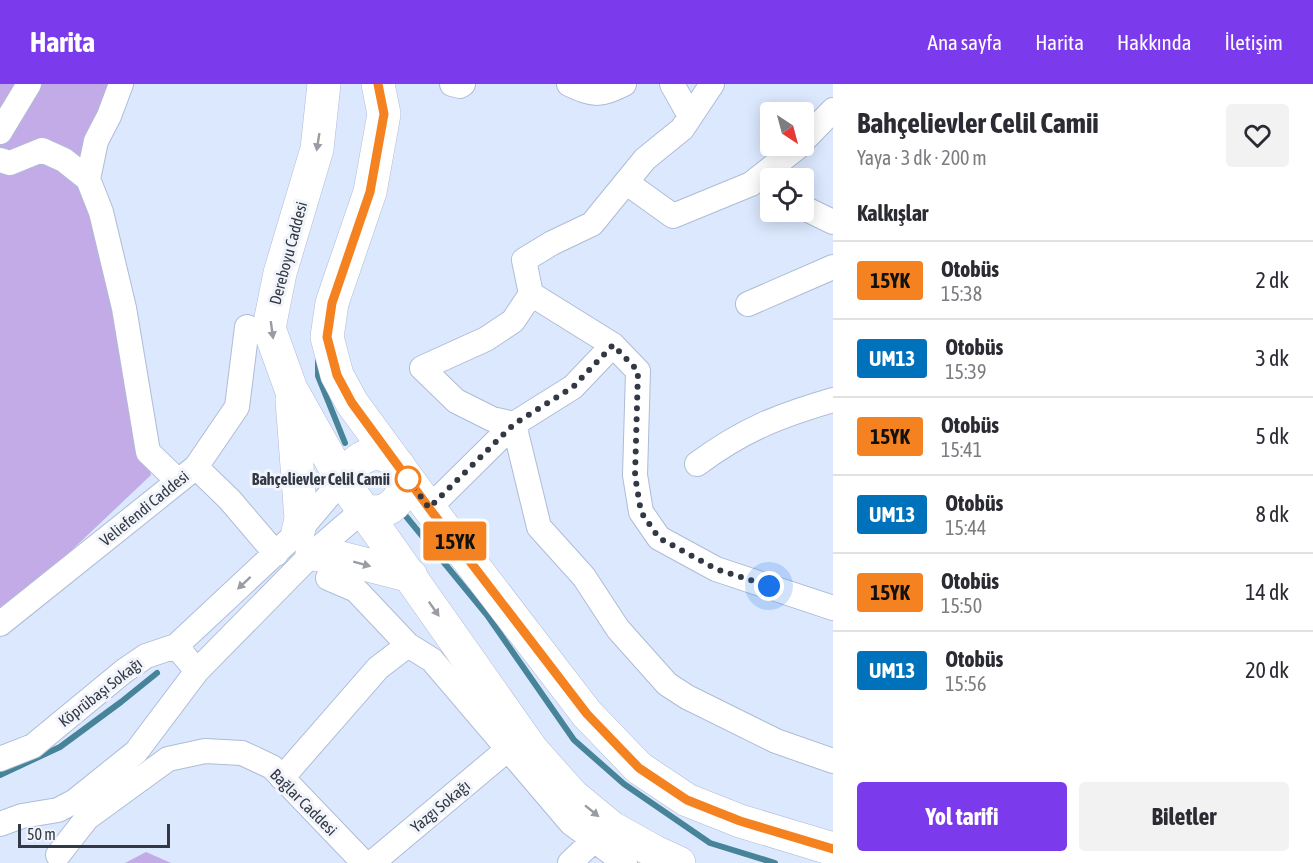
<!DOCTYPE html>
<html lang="tr">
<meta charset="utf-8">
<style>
body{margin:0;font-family:"Asap Condensed",sans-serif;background:#f2f2f3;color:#2b2b33;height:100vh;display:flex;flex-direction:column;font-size:22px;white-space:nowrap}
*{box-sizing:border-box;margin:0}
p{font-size:20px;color:#7c7c81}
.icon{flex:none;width:33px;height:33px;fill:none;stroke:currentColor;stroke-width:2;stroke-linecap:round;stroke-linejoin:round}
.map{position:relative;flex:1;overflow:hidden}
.sheet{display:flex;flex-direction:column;background:#fff;width:480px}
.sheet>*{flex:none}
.badge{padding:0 12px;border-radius:4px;font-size:21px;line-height:39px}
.needle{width:39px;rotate:144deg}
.tools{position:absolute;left:760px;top:18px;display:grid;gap:12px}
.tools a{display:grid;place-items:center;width:54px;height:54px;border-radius:6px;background:#fff;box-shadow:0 3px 15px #0003;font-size:30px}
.scale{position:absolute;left:18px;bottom:15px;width:152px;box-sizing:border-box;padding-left:6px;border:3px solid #333944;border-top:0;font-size:16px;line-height:21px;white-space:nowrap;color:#333944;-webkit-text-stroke:4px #f1f4fa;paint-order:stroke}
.you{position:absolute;width:30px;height:30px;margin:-15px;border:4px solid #fff;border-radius:50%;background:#1a73e8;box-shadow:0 0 0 9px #1a73e833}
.map>.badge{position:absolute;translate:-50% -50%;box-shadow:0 0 0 3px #fff}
h2{padding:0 24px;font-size:22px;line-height:54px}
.round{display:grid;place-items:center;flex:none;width:63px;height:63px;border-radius:6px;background:#f2f2f3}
.headline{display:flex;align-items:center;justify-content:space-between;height:102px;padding:0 24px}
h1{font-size:28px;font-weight:700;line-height:45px}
.button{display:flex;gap:12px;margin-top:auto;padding:12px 24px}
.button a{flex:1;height:69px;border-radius:6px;background:#7c3aed;color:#fff;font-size:24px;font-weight:700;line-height:69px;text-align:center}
.button a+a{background:#f2f2f3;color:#2b2b33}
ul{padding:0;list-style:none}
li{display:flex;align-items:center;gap:18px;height:78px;padding:0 24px;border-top:2px solid #e1e1e2}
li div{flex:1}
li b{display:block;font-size:22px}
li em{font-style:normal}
li .badge{min-width:66px;font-weight:700;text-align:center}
header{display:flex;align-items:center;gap:36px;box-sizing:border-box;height:84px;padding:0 30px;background:#7c3aed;color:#fff}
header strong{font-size:28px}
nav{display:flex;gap:33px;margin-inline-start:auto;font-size:21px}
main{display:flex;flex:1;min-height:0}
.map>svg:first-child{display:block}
.green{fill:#c2abe7}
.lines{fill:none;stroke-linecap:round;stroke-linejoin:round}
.stream{stroke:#47849a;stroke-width:6}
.street-casing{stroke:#aebcd6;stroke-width:26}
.secondary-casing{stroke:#aebcd6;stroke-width:34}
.street{stroke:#fff;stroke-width:24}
.secondary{stroke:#fff;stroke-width:33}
.oneway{fill:#999ca2}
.line-casing{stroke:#fff;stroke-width:14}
.line{stroke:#f58220;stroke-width:9}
.walk{stroke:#333944;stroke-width:6;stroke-dasharray:0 10.8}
.stop-dot{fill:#fff;stroke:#f58220;stroke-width:3}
.labels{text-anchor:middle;stroke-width:6;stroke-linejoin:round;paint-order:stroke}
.street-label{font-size:16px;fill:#333944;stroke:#f1f4fa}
.stop-label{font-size:16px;font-weight:bold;fill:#333944;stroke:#f1f4fa;text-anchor:end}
</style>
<header>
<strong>Harita</strong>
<nav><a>Ana sayfa</a><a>Harita</a><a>Hakkında</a><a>İletişim</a></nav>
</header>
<main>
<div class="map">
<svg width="833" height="779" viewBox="0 0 833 779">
<rect width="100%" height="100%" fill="#dbe8fd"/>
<path class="green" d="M0 0H111L84 63 151 391 0 534Z
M146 768 171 779H125Z"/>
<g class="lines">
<path class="stream" d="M318 277V292L345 359
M400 425 487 531 574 656 624 700 710 759 775 779
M0 691 60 663 121 618 157 589"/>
<defs>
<path id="street" d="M121 0 109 32 96 57 88 95 101 128 124 224 148 368 178 397
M452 0 460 2 463 0
M569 0C595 12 599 12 624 0
M672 0 690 32
M712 0 682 45 645 75 592 140 552 159 524 176 531 210 613 261 638 287 635 391 641 428 659 454 716 485 833 524
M0 48 29 0
M804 56 833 26
M0 76 10 79 42 66 64 76 88 95
M627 99 673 132 751 100 799 62
M804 124 833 138
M748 220 833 183
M514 340 539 443 584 493 618 545 667 600 687 613 776 657 833 677
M514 340 492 335 456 317 422 284 486 255 513 237 531 210
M697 380C743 346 778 332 833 316
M196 383 237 323 247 243
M429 424 514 340 573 303 613 261
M328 494 356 506 408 561
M0 540 196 383 230 416 276 470
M176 562 298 448 342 396
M0 675 33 662 124 587 146 572 176 562 197 587
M282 694 378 584 408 561 432 576 571 739 625 779
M0 740 22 732 58 726 75 717 136 668 197 587 312 470 363 426
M58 771 87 734 168 675 205 667 242 669 272 683 364 779
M372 779 508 665
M570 779 594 756"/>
<path id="secondary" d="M324 0 317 65 280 189 269 244 291 305 342 396 532 666 573 712 612 744 655 768 679 779
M378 0 384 30 370 108 332 219 327 253 337 291 352 319 429 424 587 630 639 684 687 716 740 737 833 765
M292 316 301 435 298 448
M342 396C377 337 424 392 394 420 385 429 375 429 363 426
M312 470 341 474 411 492"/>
</defs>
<use href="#street" class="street-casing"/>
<use href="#secondary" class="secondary-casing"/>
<use href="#street" class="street"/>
<use href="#secondary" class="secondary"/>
</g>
<defs><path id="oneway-solid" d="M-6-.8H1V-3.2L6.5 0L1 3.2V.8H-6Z" transform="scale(1.5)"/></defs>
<g class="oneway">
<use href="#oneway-solid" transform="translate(318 58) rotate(99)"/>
<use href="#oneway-solid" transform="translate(272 246) rotate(82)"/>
<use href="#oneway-solid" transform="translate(362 480) rotate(15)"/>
<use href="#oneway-solid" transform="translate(244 499) rotate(137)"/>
<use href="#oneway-solid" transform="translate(434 525) rotate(55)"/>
<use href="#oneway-solid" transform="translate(592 727) rotate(39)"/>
</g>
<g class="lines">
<defs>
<path id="line" d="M378 0 384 30 370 108 332 219 327 253 337 291 352 319 429 424 587 630 639 684 687 716 740 737 833 765"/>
</defs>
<use href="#line" class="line-casing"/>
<use href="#line" class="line"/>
<path class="walk" d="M408 395 429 424 514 340 573 303 613 261 638 287 635 392 641 428 659 454 716 485 769 502"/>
</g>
<circle class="stop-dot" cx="408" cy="395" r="12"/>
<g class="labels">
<g class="street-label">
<text transform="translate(288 169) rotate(-75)" y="6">Dereboyu Caddesi</text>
<text transform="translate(144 424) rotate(-39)" y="6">Veliefendi Caddesi</text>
<text transform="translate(100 608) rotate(-38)" y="6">Köprübaşı Sokağı</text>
<text transform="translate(304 718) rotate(45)" y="6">Bağlar Caddesi</text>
<text transform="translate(440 722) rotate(-40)" y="6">Yazgı Sokağı</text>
</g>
<g class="stop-label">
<text x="390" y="401">Bahçelievler Celil Camii</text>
</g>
</g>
</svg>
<div class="tools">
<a><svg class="needle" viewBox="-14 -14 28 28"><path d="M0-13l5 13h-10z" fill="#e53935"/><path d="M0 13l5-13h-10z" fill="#7c7c81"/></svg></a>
<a><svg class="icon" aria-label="locate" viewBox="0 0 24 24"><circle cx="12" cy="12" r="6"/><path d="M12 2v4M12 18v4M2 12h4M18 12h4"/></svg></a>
</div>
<div class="scale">50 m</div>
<div class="you" style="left:769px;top:502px"></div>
<b class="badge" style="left:455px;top:457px;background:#f58220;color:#111">15YK</b>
</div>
<section class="sheet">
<div class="headline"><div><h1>Bahçelievler Celil Camii</h1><p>Yaya · 3 dk · 200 m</p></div><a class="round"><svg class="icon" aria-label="heart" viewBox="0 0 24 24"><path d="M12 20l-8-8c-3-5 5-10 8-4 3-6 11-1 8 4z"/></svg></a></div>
<h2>Kalkışlar</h2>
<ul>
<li><span class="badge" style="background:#f58220;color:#111">15YK</span><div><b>Otobüs</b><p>15:38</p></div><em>2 dk</em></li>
<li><span class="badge" style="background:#0072bc;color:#fff">UM13</span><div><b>Otobüs</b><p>15:39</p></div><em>3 dk</em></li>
<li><span class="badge" style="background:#f58220;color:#111">15YK</span><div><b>Otobüs</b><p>15:41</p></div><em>5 dk</em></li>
<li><span class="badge" style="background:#0072bc;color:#fff">UM13</span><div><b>Otobüs</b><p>15:44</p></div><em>8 dk</em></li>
<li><span class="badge" style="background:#f58220;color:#111">15YK</span><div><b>Otobüs</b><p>15:50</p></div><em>14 dk</em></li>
<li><span class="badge" style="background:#0072bc;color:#fff">UM13</span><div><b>Otobüs</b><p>15:56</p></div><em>20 dk</em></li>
</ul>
<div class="button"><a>Yol tarifi</a><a>Biletler</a></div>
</section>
</main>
